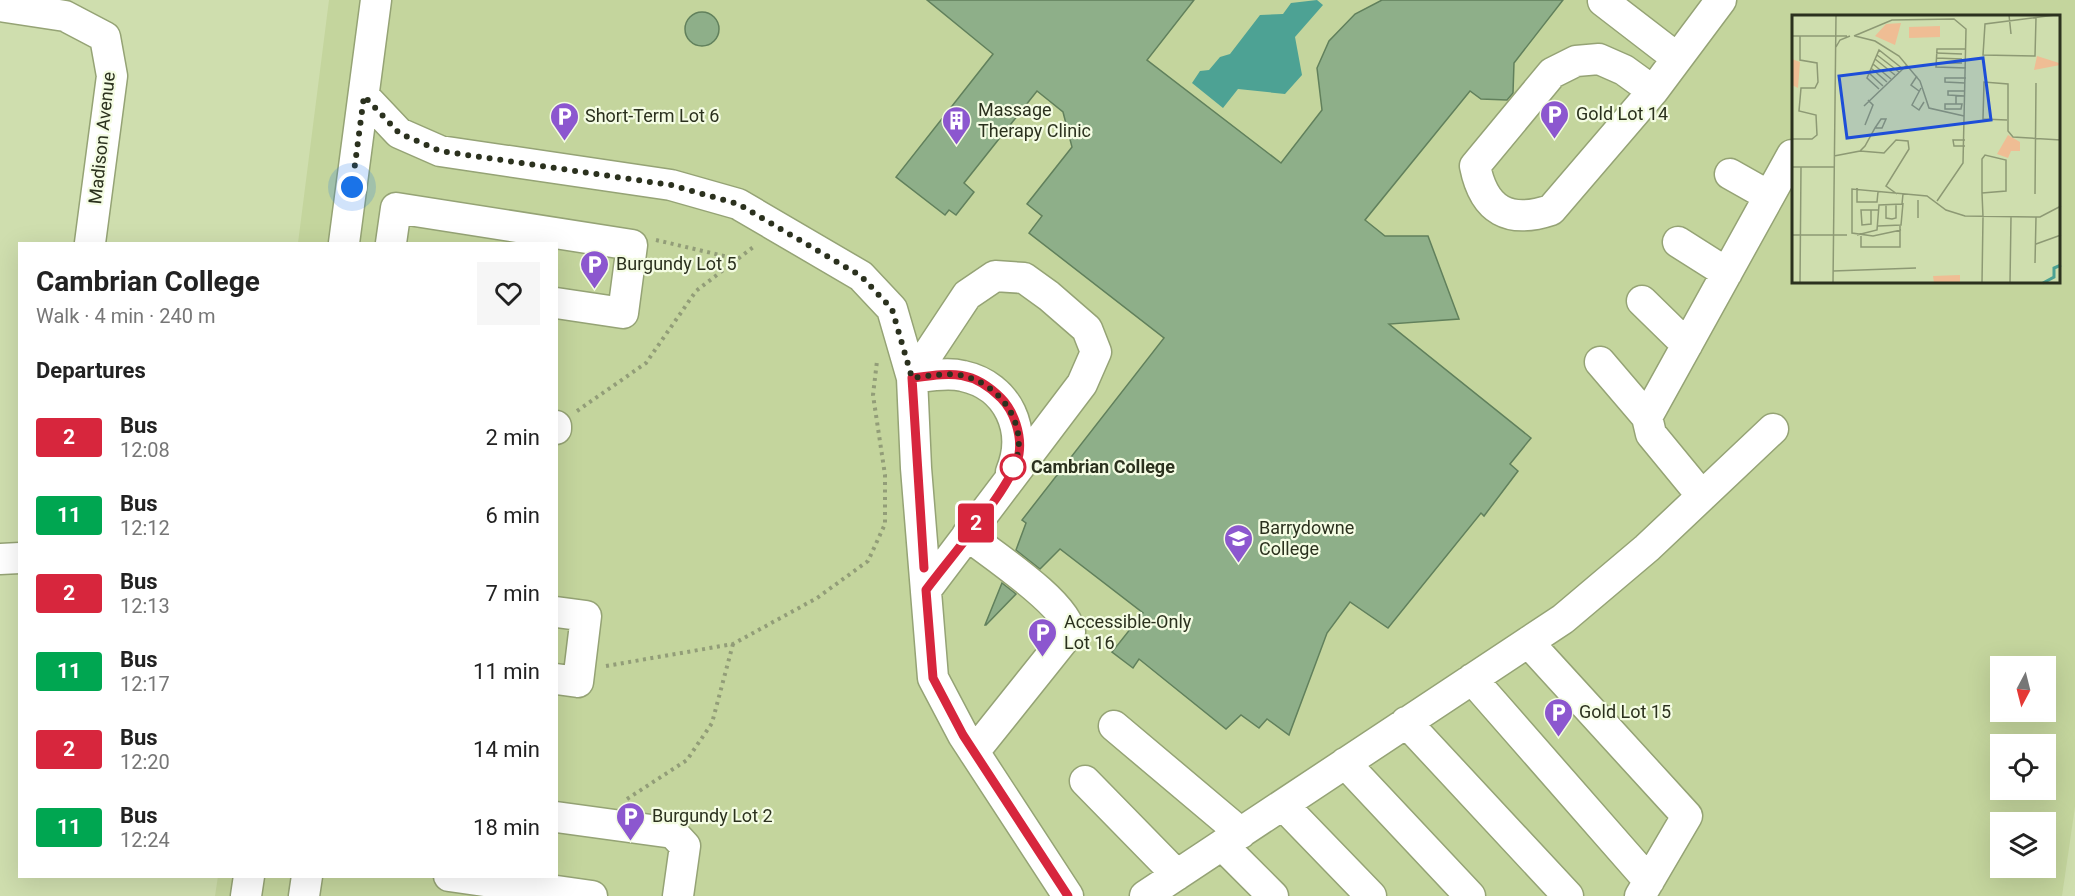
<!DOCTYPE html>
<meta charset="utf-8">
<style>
body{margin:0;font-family:Roboto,sans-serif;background:#f6f6f6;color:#222;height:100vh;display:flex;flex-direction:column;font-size:22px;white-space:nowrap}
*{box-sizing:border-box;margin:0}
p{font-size:20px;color:#767676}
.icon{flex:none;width:33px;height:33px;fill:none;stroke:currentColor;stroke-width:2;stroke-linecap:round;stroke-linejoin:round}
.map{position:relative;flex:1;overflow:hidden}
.details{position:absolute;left:18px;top:242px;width:540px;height:636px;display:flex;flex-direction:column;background:#fff;border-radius:0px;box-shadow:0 6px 24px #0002}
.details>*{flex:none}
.badge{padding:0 12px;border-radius:4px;font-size:21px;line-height:39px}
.needle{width:39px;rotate:187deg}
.controls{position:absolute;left:1990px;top:656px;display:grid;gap:12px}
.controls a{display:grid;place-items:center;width:66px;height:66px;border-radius:0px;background:#fff;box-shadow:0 6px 24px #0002;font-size:30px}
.you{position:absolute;width:30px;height:30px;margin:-15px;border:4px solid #fff;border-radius:50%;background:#1a73e8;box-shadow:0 0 0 9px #1a73e833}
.map>.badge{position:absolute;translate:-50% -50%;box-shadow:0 0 0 3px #fff}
h2{padding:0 18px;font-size:22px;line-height:54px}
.round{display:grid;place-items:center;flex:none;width:63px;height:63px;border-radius:0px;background:#f6f6f6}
.headline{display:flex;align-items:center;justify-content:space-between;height:102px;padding:0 18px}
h1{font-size:28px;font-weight:700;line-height:45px}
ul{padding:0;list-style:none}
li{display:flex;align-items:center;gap:18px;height:78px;padding:0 18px}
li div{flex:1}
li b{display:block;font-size:22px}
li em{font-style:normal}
li .badge{min-width:66px;font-weight:700;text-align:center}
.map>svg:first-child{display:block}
.built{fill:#c4d59d;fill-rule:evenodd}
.water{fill:#4da294}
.building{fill:#8eaf89;stroke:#61805c;stroke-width:1.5}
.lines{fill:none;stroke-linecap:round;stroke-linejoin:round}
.minor-casing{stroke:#95a375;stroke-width:33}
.path{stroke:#929d78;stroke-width:4;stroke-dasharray:3 4.5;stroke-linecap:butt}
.minor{stroke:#fff;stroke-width:30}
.line-casing{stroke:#fff;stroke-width:14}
.line{stroke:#d7263d;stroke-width:9}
.walk{stroke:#2b311e;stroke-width:6;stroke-dasharray:0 10.8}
.stop-dot{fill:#fff;stroke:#d7263d;stroke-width:3}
.labels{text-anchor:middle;stroke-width:4.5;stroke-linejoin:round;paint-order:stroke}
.poi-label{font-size:18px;fill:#2b311e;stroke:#f4fce3;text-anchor:start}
.street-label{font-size:18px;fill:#2b311e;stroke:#f4fce3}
.stop-label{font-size:18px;font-weight:bold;fill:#2b311e;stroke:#f4fce3;text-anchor:start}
.inset-river{fill:none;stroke:#4da294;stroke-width:3}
.inset-road{fill:none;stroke:#8d9974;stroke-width:1.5}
.view{fill:#1d4ed8;fill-opacity:0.15;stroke:#1d4ed8;stroke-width:3}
.inset-edge{fill:none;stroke:#2b311e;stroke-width:3}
</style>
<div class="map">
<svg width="2075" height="896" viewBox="0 0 2075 896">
<rect width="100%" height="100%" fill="#cfdeae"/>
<path class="built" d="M329 0H2075V807L2062 896H215L218 876H556V243H298ZM1793 16H2058V282H1793ZM2001 666H2046V711H2001ZM2001 744H2046V789H2001ZM2001 822H2046V867H2001Z"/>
<path class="water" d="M1317 0 1323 5 1295 37 1302 75 1285 94 1238 89 1223 108 1192 83 1200 71 1209 70 1220 57 1230 54 1260 15 1283 14 1291 3Z"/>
<path class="building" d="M927 0H1194L1147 60 1281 163 1322 110 1317 68 1329 41 1355 14 1382 0H1563L1514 63 1513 93 1507 100 1481 99 1470 91 1365 220 1385 236H1428L1459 319 1389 324 1531 438 1510 464 1518 471 1484 516 1481 513 1388 628 1350 602 1327 633 1289 735 1267 719 1259 728 1241 715 1226 729 1139 659 1133 668 1112 652 1143 613 1060 549 1040 569 1016 550 1026 523 1022 520 1164 338 1029 233 1042 216 1027 204 1072 147 1063 112 1037 91 964 183 974 192 956 215 949 210 945 215 896 177 993 54Z
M685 29a17 17 0 1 1 34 0a17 17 0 1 1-34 0Z
M1002 583 1016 594 986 625H985Z"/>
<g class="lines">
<defs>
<path id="minor" d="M1603 1 1677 58
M0 6 65 16 105 37 112 76 90 243
M1653 91 1624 70 1599 59 1576 61 1552 73 1475 166C1484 211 1509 224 1551 210L1653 91 1721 0
M364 96 399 133 440 151 671 185 738 204 861 276 892 309 912 378 916 468 933 678 963 735 1068 896
M1730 174 1769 196
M1678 242 1727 273
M344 243 376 0
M391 243 396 208 632 245 623 313 556 303
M1642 301 1687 345
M1600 362 1647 417
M912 378 967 295 995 276 1024 278 1049 296 1087 329 1096 352 1082 384 926 590
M912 378C928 376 947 372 963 376 1009 386 1028 431 1011 472
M556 426V429
M1702 496 1651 434 1647 417 1792 155
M967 535C991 554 1068 604 1070 632L974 752
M0 559 20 558
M556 612 586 616 578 682 556 679
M1528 642 1687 816 1640 896
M1472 679 1649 881
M1406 722 1568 896
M1114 726 1241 833
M1345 763 1470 896
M1085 781 1177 875
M1283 805 1371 896
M556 817 673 833 685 846 678 896
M1222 845 1273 896
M449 876 592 896
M246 896 249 876
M304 896 307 876
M1145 896 1563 619 1647 548 1773 429"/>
</defs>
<use href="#minor" class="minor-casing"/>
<path class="path" d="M656 240 737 259
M577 411 646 363 696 291 756 245
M606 666 733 644 817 598 868 561 885 524V475L873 395 877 361
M627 799 687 760 712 723 733 644"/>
<use href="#minor" class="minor"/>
</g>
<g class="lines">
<defs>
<path id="line" d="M924 568 912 378C951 373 972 369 1001 398 1014 411 1022 435 1019 454 1014 485 947 561 926 590L933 678 963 735 1068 896"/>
</defs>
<use href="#line" class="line-casing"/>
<use href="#line" class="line"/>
<path class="walk" d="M352 187 364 96 399 133 440 151 671 185 738 204 861 276 892 309 912 378C928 376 947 372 964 376 1005 386 1031 432 1013 467"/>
</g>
<defs>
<symbol id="parking-pin" viewBox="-11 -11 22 30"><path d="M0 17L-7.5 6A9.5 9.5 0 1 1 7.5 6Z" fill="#8c57cf" stroke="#f4fce3"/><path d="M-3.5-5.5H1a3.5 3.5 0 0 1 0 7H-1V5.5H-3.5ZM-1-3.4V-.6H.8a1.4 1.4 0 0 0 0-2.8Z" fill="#fff"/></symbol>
<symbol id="building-pin" viewBox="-11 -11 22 30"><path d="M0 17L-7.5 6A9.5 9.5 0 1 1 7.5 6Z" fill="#8c57cf" stroke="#f4fce3"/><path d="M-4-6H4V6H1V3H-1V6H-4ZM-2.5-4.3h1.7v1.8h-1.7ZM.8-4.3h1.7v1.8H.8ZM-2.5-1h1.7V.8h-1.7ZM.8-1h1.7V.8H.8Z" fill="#fff"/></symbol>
<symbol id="school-pin" viewBox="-11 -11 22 30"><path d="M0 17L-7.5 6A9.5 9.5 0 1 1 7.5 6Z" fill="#8c57cf" stroke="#f4fce3"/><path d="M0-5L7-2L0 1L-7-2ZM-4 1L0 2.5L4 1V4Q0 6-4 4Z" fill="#fff"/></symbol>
</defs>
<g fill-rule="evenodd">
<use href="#parking-pin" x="1538" y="98" width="33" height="45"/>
<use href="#parking-pin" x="548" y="100" width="33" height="45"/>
<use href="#building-pin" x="940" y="104" width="33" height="45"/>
<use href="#parking-pin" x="578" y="248" width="33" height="45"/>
<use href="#school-pin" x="1222" y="522" width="33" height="45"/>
<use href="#parking-pin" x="1026" y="616" width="33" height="45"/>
<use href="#parking-pin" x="1542" y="696" width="33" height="45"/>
<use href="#parking-pin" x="614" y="800" width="33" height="45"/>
</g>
<circle class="stop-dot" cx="1013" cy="467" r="12"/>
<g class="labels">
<g class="poi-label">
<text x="978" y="116">Massage<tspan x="978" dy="21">Therapy Clinic</tspan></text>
<text x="1576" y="120">Gold Lot 14</text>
<text x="585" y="122">Short-Term Lot 6</text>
<text x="616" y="270">Burgundy Lot 5</text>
<text x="1259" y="534">Barrydowne<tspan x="1259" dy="21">College</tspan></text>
<text x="1064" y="628">Accessible-Only<tspan x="1064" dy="21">Lot 16</tspan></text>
<text x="1579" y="718">Gold Lot 15</text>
<text x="652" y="822">Burgundy Lot 2</text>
</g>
<g class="street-label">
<text transform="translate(102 138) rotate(-84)" y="6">Madison Avenue</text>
</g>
<g class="stop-label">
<text x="1031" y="473">Cambrian College</text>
</g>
</g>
<g transform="translate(1792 15)">
<rect width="268" height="268" fill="#cfdeae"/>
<path d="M109 8 103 30 83 21 94 9ZM148 11V22L117 23V12ZM245 41 267 48 268 50 242 55ZM0 44 8 47 6 73 0 70ZM216 120 228 127V136H219L216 143 205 139ZM168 260V268H142L141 261Z" fill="#efbd94"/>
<path class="inset-river" d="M251 268 262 262V253L269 250"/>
<path class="inset-road" d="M217 0 219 19M244 3 243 41 191 40 193 9 263 0M0 21H55M62 21 100 5 162 4 174 14 171 148 145 186M63 21 83 26 107 41 128 66 137 93 172 101M44 32 48 25 58 21M144 38 170 39M85 40 107 57M144 43 170 44M83 44 103 60M144 48H170M81 49 99 64M79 53 95 67M174 53 144 52 145 34H174M77 58 91 71M125 61 119 70 127 76M173 68 153 67V63H174M129 73 120 90 127 95 132 87M87 74 75 63 87 35 111 54M173 81 156 80V76H173M164 89H153V94H169L170 89H164V81M72 91 115 50M215 105 191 104 192 67 216 69V116L221 122 269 125M73 110 81 90 76 85M0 124H20L25 120 24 100 7 96 9 73H23L26 67 25 48 8 45V21M173 125H161L162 131H173M68 136 92 138 104 125 116 126 117 134 94 171 105 179M42 141 68 136 73 131 83 113 89 104H94L90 113H83M0 152H42M65 173V187H85L86 177M190 178 214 176V145L193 140 190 144V178L191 202 190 268M243 179 244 68M94 189V203L100 204 104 203V189M79 195V209L70 210 69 195H86M126 203V185M86 211 109 210 111 188M109 215 81 221 60 218V174L135 181 154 195 173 201 248 202 269 191M0 220H55M65 220 85 215 87 190 110 189 111 179M69 221V232H108V210M244 229 269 220M243 248 244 202M41 256 124 253M8 268 9 152M41 268 44 0M218 268 219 202"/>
<path class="view" d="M191 43 199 105 55 123 47 61Z"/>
<rect width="268" height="268" class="inset-edge"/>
</g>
</svg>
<div class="controls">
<a><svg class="needle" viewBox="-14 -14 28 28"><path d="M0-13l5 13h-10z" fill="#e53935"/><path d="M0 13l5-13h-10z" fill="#767676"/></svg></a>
<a><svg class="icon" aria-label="locate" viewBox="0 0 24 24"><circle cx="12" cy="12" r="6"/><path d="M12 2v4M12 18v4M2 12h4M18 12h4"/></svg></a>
<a><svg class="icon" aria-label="layers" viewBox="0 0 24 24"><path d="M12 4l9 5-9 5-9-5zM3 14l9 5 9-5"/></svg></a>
</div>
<div class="you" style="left:352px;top:187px"></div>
<b class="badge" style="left:976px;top:523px;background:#d7263d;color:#fff">2</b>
<section class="details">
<div class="headline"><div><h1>Cambrian College</h1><p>Walk · 4 min · 240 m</p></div><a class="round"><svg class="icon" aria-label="heart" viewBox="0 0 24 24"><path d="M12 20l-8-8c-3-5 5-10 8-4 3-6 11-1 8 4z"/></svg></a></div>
<h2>Departures</h2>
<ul>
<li><span class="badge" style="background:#d7263d;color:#fff">2</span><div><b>Bus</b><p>12:08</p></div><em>2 min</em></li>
<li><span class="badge" style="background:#00a651;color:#fff">11</span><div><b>Bus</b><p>12:12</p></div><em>6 min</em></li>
<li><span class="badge" style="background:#d7263d;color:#fff">2</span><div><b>Bus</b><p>12:13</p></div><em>7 min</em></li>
<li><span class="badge" style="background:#00a651;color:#fff">11</span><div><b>Bus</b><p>12:17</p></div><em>11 min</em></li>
<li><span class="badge" style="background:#d7263d;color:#fff">2</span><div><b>Bus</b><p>12:20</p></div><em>14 min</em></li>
<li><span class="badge" style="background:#00a651;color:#fff">11</span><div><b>Bus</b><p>12:24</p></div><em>18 min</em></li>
</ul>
</section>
</div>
